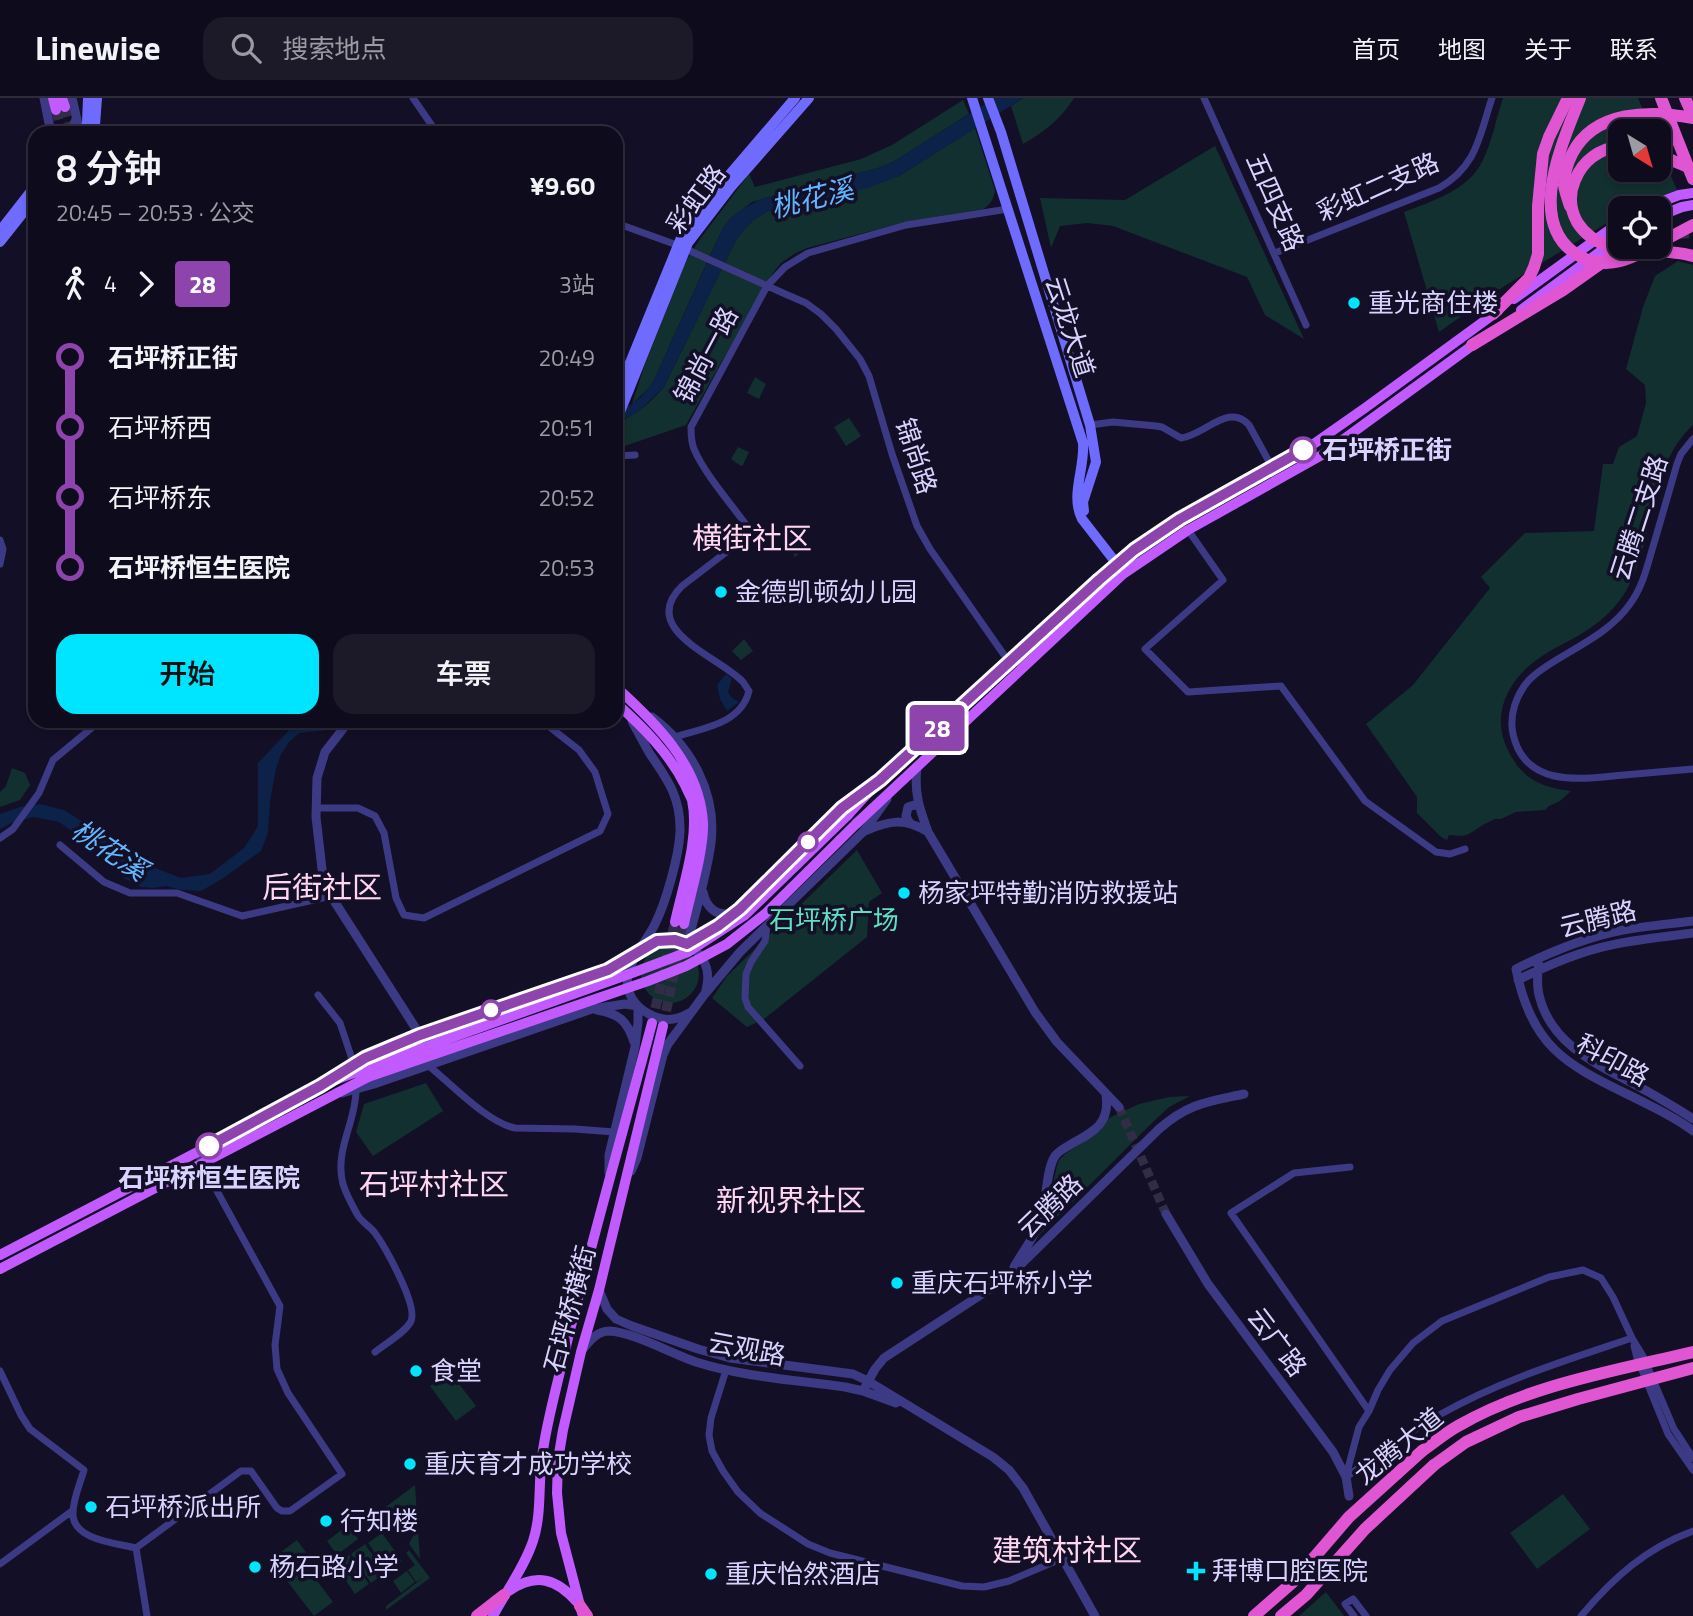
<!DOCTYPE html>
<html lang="zh">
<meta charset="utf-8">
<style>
body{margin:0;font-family:"Titillium Web","Noto Sans SC",sans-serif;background:#1c1929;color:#f1f3f6;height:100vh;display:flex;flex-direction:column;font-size:26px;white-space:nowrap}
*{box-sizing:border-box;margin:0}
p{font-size:23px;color:#9b9ba3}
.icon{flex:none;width:38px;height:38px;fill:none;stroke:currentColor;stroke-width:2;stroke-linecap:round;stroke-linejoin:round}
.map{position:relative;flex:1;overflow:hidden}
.panel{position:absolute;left:28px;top:28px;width:595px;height:602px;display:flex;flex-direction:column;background:#0e0b1c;border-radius:21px;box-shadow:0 4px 10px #0003,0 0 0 2px #2e2b3b}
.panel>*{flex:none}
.badge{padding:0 14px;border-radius:5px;font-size:24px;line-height:46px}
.needle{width:46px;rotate:143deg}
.tools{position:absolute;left:1608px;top:21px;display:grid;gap:14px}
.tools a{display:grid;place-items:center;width:63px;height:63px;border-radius:14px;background:#0e0b1c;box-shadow:0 4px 10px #0003,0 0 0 2px #2e2b3b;font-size:35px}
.map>.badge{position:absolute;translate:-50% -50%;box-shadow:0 0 0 4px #fff}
.legs{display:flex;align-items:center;gap:10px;height:77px;padding:0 28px;font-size:23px}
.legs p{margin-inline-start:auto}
.head{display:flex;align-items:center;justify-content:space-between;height:119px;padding:0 28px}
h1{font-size:38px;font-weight:600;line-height:52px}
.button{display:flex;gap:14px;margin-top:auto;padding:14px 28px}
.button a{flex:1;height:80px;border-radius:21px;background:#00e5ff;color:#111;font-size:28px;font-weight:600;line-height:80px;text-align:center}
.button a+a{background:#1c1929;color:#f1f3f6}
ul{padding:0 28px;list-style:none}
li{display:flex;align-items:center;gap:24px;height:70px;font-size:26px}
li i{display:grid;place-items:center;width:10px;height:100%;margin:0 9px;background:currentColor}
li i::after{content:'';width:18px;height:18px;margin:-9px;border:5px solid;border-radius:50%;background:#0e0b1c}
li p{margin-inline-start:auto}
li:first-child i{background:linear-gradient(#0000 50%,currentColor 0)}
li:last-child i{background:linear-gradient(currentColor 50%,#0000 0)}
header{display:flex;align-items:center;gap:42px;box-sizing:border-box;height:98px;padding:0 35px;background:#0e0b1c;border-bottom:2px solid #2e2b3b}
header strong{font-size:33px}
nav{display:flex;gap:38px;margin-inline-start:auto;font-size:24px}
.search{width:490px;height:63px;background:#1c1929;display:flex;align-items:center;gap:18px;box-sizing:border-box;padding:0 24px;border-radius:21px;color:#9b9ba3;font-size:26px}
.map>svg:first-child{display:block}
.green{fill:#12302f}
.water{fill:#0c2248}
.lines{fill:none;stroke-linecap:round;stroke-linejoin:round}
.tertiary-tunnel{stroke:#312d47;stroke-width:9;stroke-dasharray:9 4.5;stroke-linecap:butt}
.primary-tunnel{stroke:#312d47;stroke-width:10;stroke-dasharray:10 5;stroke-linecap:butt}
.trunk-tunnel{stroke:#312d47;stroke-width:12;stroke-dasharray:12 6;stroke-linecap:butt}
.minor{stroke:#3d3a85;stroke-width:7}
.tertiary{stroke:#3d3a85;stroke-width:9}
.secondary{stroke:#6f6bff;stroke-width:10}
.primary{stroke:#c25bff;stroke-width:10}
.trunk{stroke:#e055d1;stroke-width:12}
.primary-bridge{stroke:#c25bff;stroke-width:10}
.trunk-bridge{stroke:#e055d1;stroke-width:12}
.line-1-casing{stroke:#fff;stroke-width:16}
.line-1{stroke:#8e44ad;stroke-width:10}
.poi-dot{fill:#00e5ff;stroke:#130f26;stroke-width:2.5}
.stop-1-dot{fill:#fff;stroke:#8e44ad;stroke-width:3.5}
.labels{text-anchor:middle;stroke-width:7;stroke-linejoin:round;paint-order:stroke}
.street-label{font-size:26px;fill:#d9d4ff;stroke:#130f26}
.poi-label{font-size:26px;fill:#d9d4ff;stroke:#130f26;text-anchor:start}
.stop-label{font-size:26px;font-weight:bold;fill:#d9d4ff;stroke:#130f26;text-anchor:start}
.park-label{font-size:26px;fill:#5fe0c0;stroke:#130f26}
.water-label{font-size:28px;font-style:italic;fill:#62b6ff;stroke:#130f26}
.quarter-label{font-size:30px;fill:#ffd6f0;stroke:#130f26}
</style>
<header>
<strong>Linewise</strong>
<div class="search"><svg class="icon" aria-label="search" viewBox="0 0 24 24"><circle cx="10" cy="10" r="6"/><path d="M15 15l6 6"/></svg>搜索地点</div>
<nav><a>首页</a><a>地图</a><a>关于</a><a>联系</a></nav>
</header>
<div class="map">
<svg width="1693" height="1518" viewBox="0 0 1693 1518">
<rect width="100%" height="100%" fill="#130f26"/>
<path class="green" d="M1023 0H1074C1061 21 1044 34 1023 46L1011 8Z
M1503 0H1638L1652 33H1620V72H1659V50L1677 92 1634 110H1620V117L1503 189 1439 234 1404 114C1432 103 1467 93 1482 64 1492 44 1496 21 1503 0Z
M963 2 969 16 893 64 878 70 752 104 731 120 723 130 714 149 654 282 649 290 632 306 644 269 686 163 700 141 749 76 755 89 861 61 892 47Z
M975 30 995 92C994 101 990 107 983 111L905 124 807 150 794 156 781 165 773 175 758 199 686 327 616 351V344L626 320C642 313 653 301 664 289L737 140 752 123 768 113 899 78Z
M1215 48 1304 241 1265 217 1247 179 1113 128 1088 125 1060 128 1051 150 1040 100 1125 102Z
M1678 163 1693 167V327C1647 369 1656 442 1626 493 1617 508 1604 521 1589 531 1573 542 1554 549 1538 561 1508 582 1490 617 1508 652 1522 681 1540 689 1571 693L1560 703 1549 708 1545 712 1516 714 1501 721H1495L1483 727 1469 736 1462 738 1449 737 1447 742 1441 739 1417 715V699L1366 626 1413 587 1490 490 1481 479 1525 435 1594 433 1603 366H1613L1619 349 1637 338 1646 305 1645 287 1626 271 1643 209 1655 178Z
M755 279 766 286 759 301 747 295Z
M849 320 861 338 846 348 834 329Z
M738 349 749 354 743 367 741 368 731 361Z
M799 433 810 447 795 459 785 443Z
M744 541 753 553 741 562 732 553Z
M12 670 25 675 30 687 20 702 0 709V694L6 688Z
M857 752 882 795 869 804 867 839 764 921 747 929 712 900 727 878Z
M641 876a29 29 0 1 1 58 0a29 29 0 1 1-58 0Z
M426 985 443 1013 373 1058 356 1034 364 1006Z
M1190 998 1169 1009 1153 1024 1036 1140 1046 1115 1057 1068 1059 1062 1065 1056 1101 1032 1109 1020 1139 1006 1169 999Z
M450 1274 476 1308 456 1323 430 1288Z
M415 1387 420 1461 409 1446 416 1432 404 1416 393 1424 383 1411Z
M1563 1396 1590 1431 1537 1471 1510 1435Z
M348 1427 358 1441 337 1457 327 1443Z
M382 1435 402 1463 388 1473 368 1445Z
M297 1442 308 1457 282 1477 270 1462Z
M365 1446 385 1475 371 1485 351 1456Z
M409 1452 430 1480 386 1512V1508L424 1479 416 1484 408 1472 415 1467 406 1455Z
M349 1457 369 1486 355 1496 335 1467Z
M303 1464 333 1504 314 1518 284 1479Z
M407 1473 415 1484 401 1495 393 1483Z
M1326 1494 1344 1518H1299Z"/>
<path class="water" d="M995 0H1023L899 78 871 89 768 113 752 123 737 140 664 289 639 313 633 317 616 323 623 311 632 306 642 298 654 282 723 130 731 120 742 111 763 100 878 70 893 64Z
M726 576 732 581 728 594 732 600 739 604 727 613 720 601 717 587Z
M310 623H342L329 632 299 635 289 644 281 656 276 671 270 703 268 735 261 753 222 781 201 793 181 792 166 788 153 790 141 789 124 780 81 740 59 724 34 719 13 724 0 731V716L20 709 40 706 64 712 90 728 132 761 181 780 210 776 244 750 258 728V665L293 628Z"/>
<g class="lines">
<path class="tertiary-tunnel" d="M1119 1009 1166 1116"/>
<path class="primary-tunnel" d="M65 9 72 35
M56 12 62 35
M652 925 675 824
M663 928 684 826"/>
<path class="trunk-tunnel" d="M1659 136 1693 134"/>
<path class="minor" d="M413 0 437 35
M1204 0 1306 227
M616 125 677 147 783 195 806 205 821 216 836 231 860 261 869 278 892 356 917 428 930 451 1009 564
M1275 155 1439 90C1477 68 1479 39 1492 0
M1090 327 1113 324 1156 328 1162 329 1181 340C1205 337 1229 304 1249 327L1272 369
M1693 341 1681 356 1677 366C1670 391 1662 417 1655 442 1648 464 1644 487 1630 506 1613 530 1588 543 1563 558 1551 565 1539 572 1529 582 1516 597 1509 617 1513 636 1525 691 1583 681 1624 677 1647 675 1670 673 1693 671
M616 358 635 357
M1188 432 1223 482 1145 551 1188 594 1281 588 1365 703 1436 754 1450 756 1465 751
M0 442 3 451 0 466
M675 639C703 630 741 626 749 593 748 592 744 585 743 584 720 559 637 532 682 488L742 442 747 435V428C731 406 704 375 694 351 691 344 691 337 691 329L767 188 785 169 808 155 906 127 1008 111
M316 710H358L375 718 384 735 396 800 404 817 424 820 600 733 608 716 595 674 579 652 542 623
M0 740 13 731 39 695 53 662 100 623
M60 747 104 784 130 795H177L242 818 331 798
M767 828 765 843 751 864 746 876 745 900 748 909 800 968
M318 897 340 925 354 967
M429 968C451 986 488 1025 515 1030L575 1031 614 1034
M356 992C356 1024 334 1053 343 1086 346 1096 352 1107 357 1116 361 1124 370 1128 375 1135 385 1149 418 1207 411 1223 406 1234 385 1246 375 1254
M1350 1069 1294 1075 1231 1115 1369 1313
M1634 1248 1637 1260 1668 1336 1693 1372
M726 1272 711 1320 709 1337 712 1353 723 1373 738 1394 760 1415 808 1446 830 1455 962 1488 984 1489 1009 1483 1063 1460
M0 1273 21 1317 30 1331 84 1372C80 1386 73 1401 73 1415 72 1442 116 1445 136 1450L147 1518
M1346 1378 1359 1329 1369 1313 1378 1292 1390 1272 1413 1245 1442 1223 1549 1179 1583 1172 1601 1180 1613 1199 1632 1240 1643 1258 1674 1331 1693 1360
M1346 1379C1377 1357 1408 1334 1441 1316 1501 1282 1567 1262 1632 1240
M136 1450 241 1373H251L277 1410 282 1413H290L342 1376 288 1295 277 1271 275 1247 280 1208 200 1062
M0 1466 72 1413
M1354 1518 1345 1506 1353 1501 1366 1518
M1581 1518C1613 1480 1646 1450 1693 1433"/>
<path class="tertiary" d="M44 0 51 35
M72 0 80 35
M65 35 73 29 76 21
M652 619C691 648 717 695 711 745 706 780 696 813 687 846
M349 623 325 654 317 680 316 719 322 771 331 798 420 937
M632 623C638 634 644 646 650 656 668 682 681 700 680 734 679 758 666 804 655 826 648 841 630 861 628 877 625 894 634 908 649 916 663 924 676 923 689 915
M909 724 906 718 908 709 914 707 918 708
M865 733C890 722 905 720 928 734 919 709 914 695 917 669
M928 734 1035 914 1057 944 1119 1009
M703 794C706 809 716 819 732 815
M1693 823C1670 826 1646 828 1623 832 1586 839 1550 854 1516 871 1533 958 1576 970 1647 1006 1663 1014 1679 1022 1693 1033
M687 846C706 835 726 825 742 810 784 772 819 727 865 693
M1539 860C1538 872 1536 885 1539 897 1550 946 1598 967 1638 988 1657 999 1675 1009 1693 1021
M1518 882C1538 872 1558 863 1579 856 1616 843 1655 840 1693 835
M597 912C619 916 627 922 634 944
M336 978 365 960 420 937 608 871 657 843C687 838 715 859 706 892
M342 995 374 986 592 911 625 906 638 908
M631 1073 637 1060 663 957 668 946 704 897 740 854 864 733 887 701
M609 1075V1057L635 949 638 924V908
M1166 1116 1208 1186 1333 1354 1346 1379 1349 1398
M1014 1169C1024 1152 1037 1135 1042 1116 1047 1100 1046 1072 1055 1058 1059 1052 1067 1049 1073 1045 1095 1033 1110 1025 1106 997
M599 1192 607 1211 616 1221 632 1228 698 1251 730 1260 853 1276 868 1283 993 1359 1009 1372 1023 1390 1095 1518
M583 1251C590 1242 598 1233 609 1233 633 1234 672 1256 696 1264 743 1279 796 1282 845 1289L863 1293 896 1305
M863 1293 875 1271 884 1260 1008 1179 1159 1031C1189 1005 1207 1004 1244 996"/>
<path class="secondary" d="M972 0 1083 345C1085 371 1070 397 1082 421L1117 466
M988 0 1001 34 1090 327 1096 364 1083 404 1084 413
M83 35 87 25 88 0
M92 35 95 27 97 0
M0 133 35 88
M0 144 35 100
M616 299 681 140 724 83 795 0
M616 324 688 145 731 89 809 0"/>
<path class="primary" d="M53 0 56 12
M62 0 65 9
M1645 110 1679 97 1693 95
M1659 118 1682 109 1693 107
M1514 201 1620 124
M1521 212 1620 139
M616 589C656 625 700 668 703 725 704 753 690 797 684 826
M616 605C643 629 669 655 685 687 687 692 690 697 692 702 700 739 683 787 675 824
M848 717 880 682 1117 466 1134 452 1180 421 1315 345 1365 310 1498 213
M857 725 1123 476 1188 432 1322 357 1477 244
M0 1157 209 1048 319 988 364 971
M0 1171 368 979
M509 1493C536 1474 557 1481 577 1504
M582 1515 561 1435 557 1395 558 1362 563 1332 581 1254 599 1192 663 928
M493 1518C506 1493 524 1470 533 1443 542 1416 538 1386 542 1359 546 1327 555 1296 562 1265 589 1151 622 1038 652 925"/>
<path class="trunk" d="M1685 0 1693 18
M1659 57 1693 71
M1570 108C1568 102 1565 94 1564 87 1564 77 1568 64 1572 56 1594 12 1651 12 1693 20
M1659 145 1693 127
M1493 216 1529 180 1534 169 1538 156V108L1543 56 1549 39 1568 0
M1472 247 1563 192 1624 149
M580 1508 587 1518
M477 1518 504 1497
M1254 1518 1293 1484 1349 1419 1422 1353
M1281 1518 1306 1497 1365 1431 1434 1367"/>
<path class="primary-bridge" d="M364 971 632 875 688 854 745 817 848 717
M368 979 648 883 686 868 727 846 765 816 857 725"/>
<path class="trunk-bridge" d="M1580 0C1563 44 1523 128 1581 159 1606 172 1629 162 1652 149
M1661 0 1693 81
M1620 48C1600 51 1583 62 1575 82 1569 96 1570 111 1577 124 1603 165 1654 146 1693 158
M1422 1353C1434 1345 1445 1335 1458 1328 1529 1287 1614 1273 1693 1254
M1434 1367 1466 1344 1519 1319 1578 1301 1693 1270"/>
</g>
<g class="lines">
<defs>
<path id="line-1" d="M209 1048 320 988 365 960 420 937 608 872 657 843 675 842 687 846 718 828 740 811 842 710 880 682 1099 482 1134 452 1180 421 1303 352"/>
</defs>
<use href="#line-1" class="line-1-casing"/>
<use href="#line-1" class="line-1"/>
</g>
<g class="poi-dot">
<circle cx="1354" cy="205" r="7"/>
<circle cx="721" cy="494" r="7"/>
<circle cx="904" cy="795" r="7"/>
<circle cx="897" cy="1185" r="7"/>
<circle cx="416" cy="1273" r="7"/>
<circle cx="410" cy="1366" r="7"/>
<circle cx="91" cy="1409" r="7"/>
<circle cx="326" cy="1423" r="7"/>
<circle cx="255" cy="1469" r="7"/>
<path d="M1192.5 1462.5h7v7h7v7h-7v7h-7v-7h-7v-7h7z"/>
<circle cx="711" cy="1476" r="7"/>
</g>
<g class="stop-1-dot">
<circle cx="1303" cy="352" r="12"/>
<circle cx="808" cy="744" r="9"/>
<circle cx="491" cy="912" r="9"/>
<circle cx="209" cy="1048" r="12"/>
</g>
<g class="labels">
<g class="street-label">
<text transform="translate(1378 89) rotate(-24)" y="9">彩虹二支路</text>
<text transform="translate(696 101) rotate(-53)" y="9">彩虹路</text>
<text transform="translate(1275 104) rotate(66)" y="9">五四支路</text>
<text transform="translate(1070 229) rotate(72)" y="9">云龙大道</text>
<text transform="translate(706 257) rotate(-62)" y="9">锦尚一路</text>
<text transform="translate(916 358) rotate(72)" y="9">锦尚路</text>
<text transform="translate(1639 420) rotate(-72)" y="9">云腾二支路</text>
<text transform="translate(1598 821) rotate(-14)" y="9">云腾路</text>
<text transform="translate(1613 962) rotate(29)" y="9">科印路</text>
<text transform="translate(1050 1108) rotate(-44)" y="9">云腾路</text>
<text transform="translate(570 1211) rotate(-75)" y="9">石坪桥横街</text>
<text transform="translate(1277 1244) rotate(53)" y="9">云广路</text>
<text transform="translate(747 1251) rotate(11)" y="9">云观路</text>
<text transform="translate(1399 1348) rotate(-39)" y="9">龙腾大道</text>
</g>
<g class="poi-label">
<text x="1368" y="214">重光商住楼</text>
<text x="735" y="503">金德凯顿幼儿园</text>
<text x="918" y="804">杨家坪特勤消防救援站</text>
<text x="911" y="1194">重庆石坪桥小学</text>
<text x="430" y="1282">食堂</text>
<text x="424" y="1375">重庆育才成功学校</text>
<text x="105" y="1418">石坪桥派出所</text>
<text x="340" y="1432">行知楼</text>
<text x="269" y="1478">杨石路小学</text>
<text x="1212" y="1482">拜博口腔医院</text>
<text x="725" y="1485">重庆怡然酒店</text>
</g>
<g class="stop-label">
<text x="1322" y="361">石坪桥正街</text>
<text x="209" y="1089" text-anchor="middle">石坪桥恒生医院</text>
</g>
<g class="park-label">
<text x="834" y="831">石坪桥广场</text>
</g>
<g class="water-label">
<text transform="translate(812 100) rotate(-14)" y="10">桃花溪</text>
<text transform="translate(110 752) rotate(34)" y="10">桃花溪</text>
</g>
<g class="quarter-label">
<text x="752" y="451">横街社区</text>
<text x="322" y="800">后街社区</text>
<text x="434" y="1097">石坪村社区</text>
<text x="791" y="1113">新视界社区</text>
<text x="1067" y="1463">建筑村社区</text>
</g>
</g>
</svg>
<div class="tools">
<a><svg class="needle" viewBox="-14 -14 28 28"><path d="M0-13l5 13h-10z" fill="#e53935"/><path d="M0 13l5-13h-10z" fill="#9b9ba3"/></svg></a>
<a><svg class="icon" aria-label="locate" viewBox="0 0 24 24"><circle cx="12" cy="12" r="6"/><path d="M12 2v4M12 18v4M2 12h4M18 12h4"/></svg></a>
</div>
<b class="badge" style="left:937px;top:630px;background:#8e44ad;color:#fff">28</b>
<section class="panel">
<div class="head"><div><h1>8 分钟</h1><p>20:45 – 20:53 · 公交</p></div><b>¥9.60</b></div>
<div class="legs"><svg class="icon" aria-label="walk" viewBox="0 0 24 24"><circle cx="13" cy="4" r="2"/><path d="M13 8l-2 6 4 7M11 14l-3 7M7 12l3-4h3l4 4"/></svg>4<svg class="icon" aria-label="forward" viewBox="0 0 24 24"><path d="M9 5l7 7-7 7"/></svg><b class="badge" style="background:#8e44ad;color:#fff">28</b><p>3站</p></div>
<ul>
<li><i style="color:#8e44ad"></i><b>石坪桥正街</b><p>20:49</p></li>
<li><i style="color:#8e44ad"></i><span>石坪桥西</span><p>20:51</p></li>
<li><i style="color:#8e44ad"></i><span>石坪桥东</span><p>20:52</p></li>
<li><i style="color:#8e44ad"></i><b>石坪桥恒生医院</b><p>20:53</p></li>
</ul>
<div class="button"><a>开始</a><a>车票</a></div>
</section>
</div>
